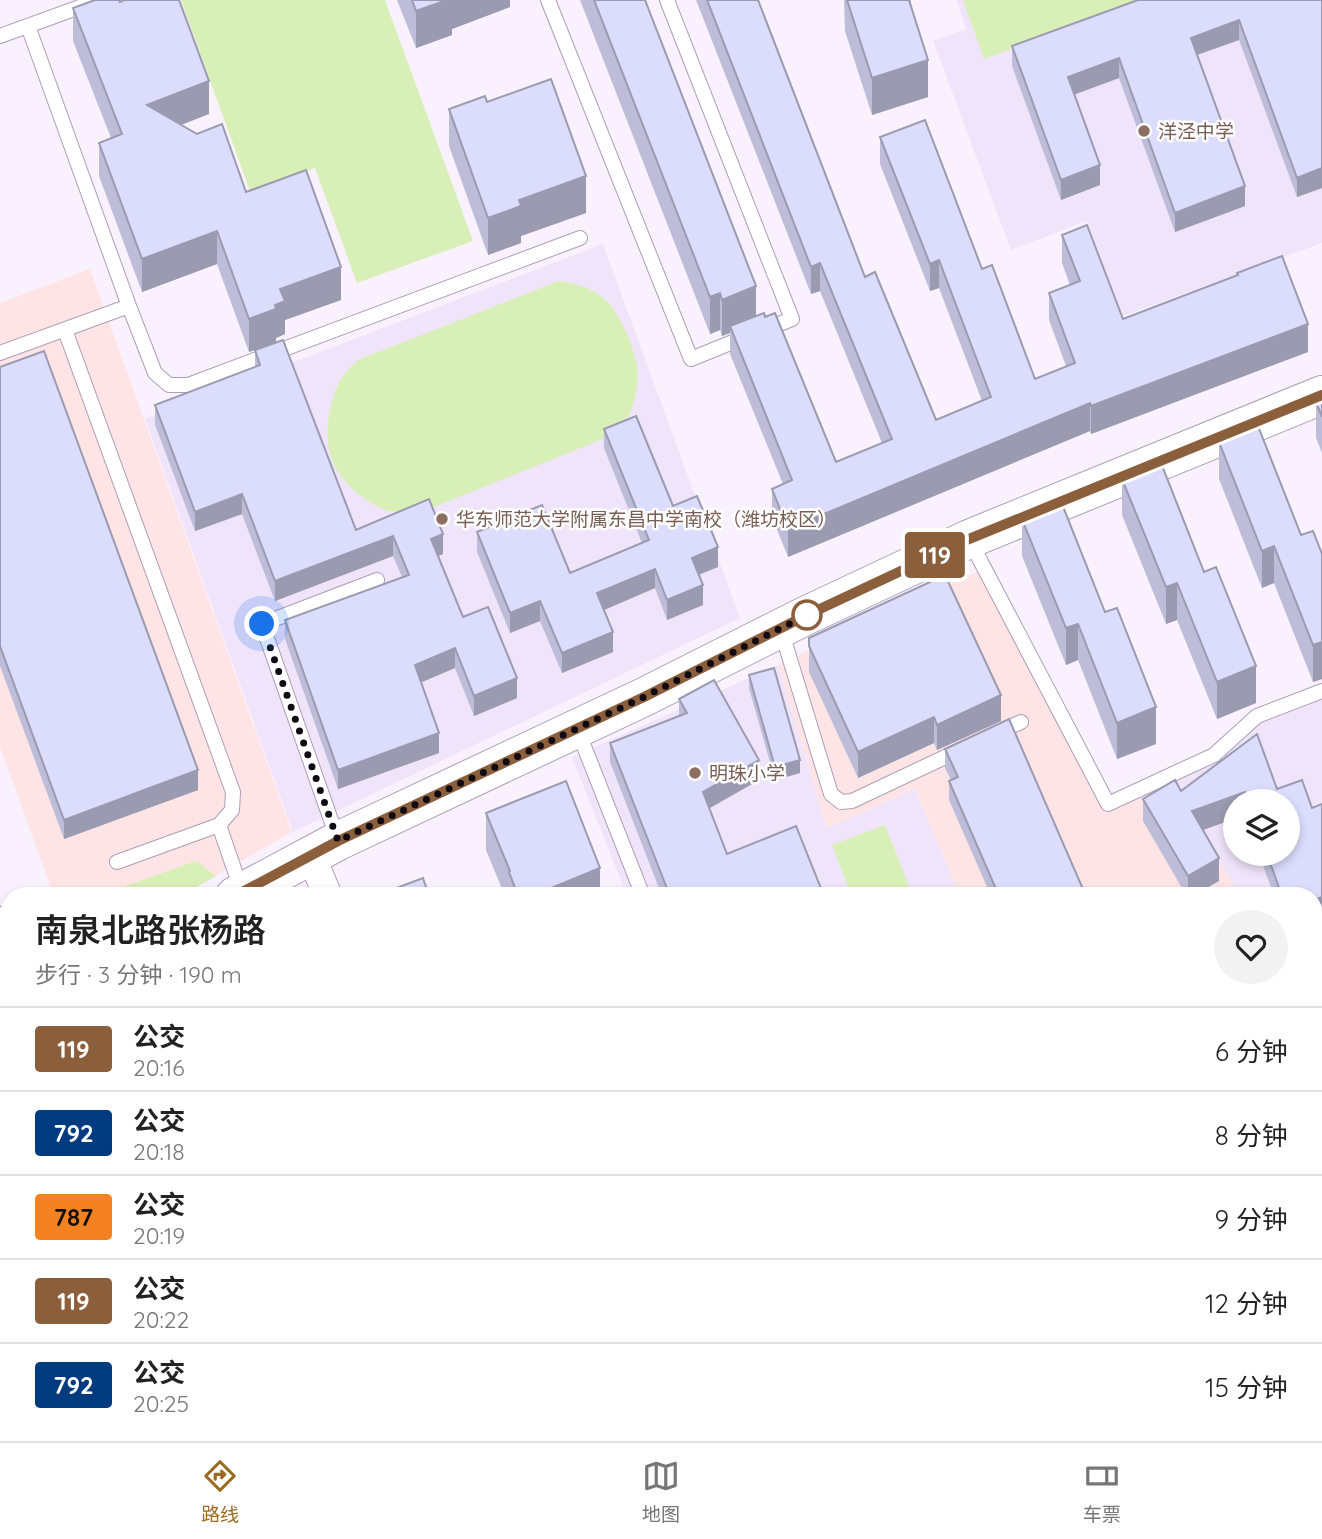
<!DOCTYPE html>
<html lang="zh">
<meta charset="utf-8">
<style>
body{margin:0;font-family:Quicksand,"Noto Sans SC",sans-serif;background:#f2f2f2;color:#222;height:100vh;display:flex;flex-direction:column;font-size:26px;white-space:nowrap}
*{box-sizing:border-box;margin:0}
p{font-size:23px;color:#767676}
.icon{flex:none;width:38px;height:38px;fill:none;stroke:currentColor;stroke-width:2;stroke-linecap:round;stroke-linejoin:round}
.map{position:relative;flex:1;overflow:hidden}
.panel{position:absolute;left:0px;top:887px;width:1323px;height:555px;display:flex;flex-direction:column;background:#fff;border-radius:28px 28px 0 0;box-shadow:0 4px 10px #0003}
.panel>*{flex:none}
.badge{padding:0 14px;border-radius:5px;font-size:24px;line-height:46px}
.buttons{position:absolute;left:1223px;top:789px;display:grid;gap:14px}
.buttons a{display:grid;place-items:center;width:77px;height:77px;border-radius:50%;background:#fff;box-shadow:0 4px 10px #0003;font-size:35px}
.you{position:absolute;width:35px;height:35px;margin:-18px;border:5px solid #fff;border-radius:50%;background:#1a73e8;box-shadow:0 0 0 10px #1a73e833}
.map>.badge{position:absolute;translate:-50% -50%;box-shadow:0 0 0 4px #fff}
.round{display:grid;place-items:center;flex:none;width:74px;height:74px;border-radius:37px;background:#f2f2f2}
.summary{display:flex;align-items:center;justify-content:space-between;height:119px;padding:0 35px}
h1{font-size:33px;font-weight:600;line-height:52px}
ul{padding:0;list-style:none}
li{display:flex;align-items:center;gap:21px;height:84px;padding:0 35px;border-top:2px solid #e0e0e0}
li div{flex:1}
li b{display:block;font-size:26px}
li em{font-style:normal}
li .badge{min-width:77px;font-weight:700;text-align:center}
.dock{display:flex;justify-content:space-around;align-items:center;height:98px;border-top:2px solid #e0e0e0;background:#fff;font-size:19px;color:#767676}
.dock a{display:grid;justify-items:center;gap:4px}
.dock .selected{color:#9c6a1f}
.map>svg:first-child{display:block}
.commercial{fill:#ffe4e5}
.built{fill:#f0e4fa;fill-rule:evenodd}
.green{fill:#d8f0b7}
.lines{fill:none;stroke-linecap:round;stroke-linejoin:round}
.secondary-tunnel{stroke:#d6cfdb;stroke-width:38;stroke-dasharray:38 19;stroke-linecap:butt}
.lane-casing{stroke:#ac9db9;stroke-width:16}
.street-casing{stroke:#ac9db9;stroke-width:30}
.secondary-casing{stroke:#ac9db9;stroke-width:40}
.primary-casing{stroke:#d4d3d5;stroke-width:40}
.lane{stroke:#fff;stroke-width:14}
.street{stroke:#fff;stroke-width:28}
.secondary{stroke:#fff;stroke-width:38}
.primary{stroke:#d3c07a;stroke-width:38}
.wall{fill:#bdbdd9}
.shaded-wall{fill:#9a9ab0}
.building{fill:#dcdcfc;stroke:#9a9ab0;stroke-width:2}
.line-casing{stroke:#fff;stroke-width:16}
.line{stroke:#8b5e3c;stroke-width:10}
.walk{stroke:#100a14;stroke-width:7;stroke-dasharray:0 12.6}
.education-dot{fill:#8d6e63;stroke:#fff;stroke-width:2.5}
.stop-dot{fill:#fff;stroke:#8b5e3c;stroke-width:3.5}
.labels{text-anchor:middle;stroke-width:5;stroke-linejoin:round;paint-order:stroke}
.education-label{font-size:19px;fill:#785e54;stroke:#fff;text-anchor:start}
</style>
<div class="map">
<svg width="1322" height="1441" viewBox="0 0 1322 1441">
<rect width="100%" height="100%" fill="#f9f2fe"/>
<path class="commercial" d="M90 269 292 832 180 896H54L0 747V303Z
M984 568 1108 804 1169 776 1240 896H960L915 789 827 828 778 665Z
M0 1248 9 1271V1433H73L76 1441H0Z
M246 1433H692L667 1441H249Z"/>
<path class="built" d="M956 0H1322V243L1123 316 1087 221 1011 250 933 41 966 29Z
M603 244 740 618 293 832 145 419Z
M778 665 827 828 915 789 960 896H627L572 757Z
M1322 695V960L1314 962V896H1240L1169 776 1214 755 1257 716ZM1236 802H1288V854H1236Z"/>
<path class="green" d="M181 0H385L473 241 357 283 315 168 250 191Z
M963 0H1144L984 59Z
M559 281C574 283 586 286 599 295 618 307 633 344 637 365 639 380 636 400 630 413 626 421 618 428 613 435L419 513C408 512 396 513 386 510 365 502 340 482 332 460 323 437 329 401 340 381 344 373 352 366 358 360Z
M885 825 913 896H852L832 845Z
M196 861 216 876 180 896H97Z"/>
<g class="lines">
<path class="secondary-tunnel" d="M0 1071 9 1093
M145 1433 148 1441
M179 1433 182 1441"/>
<defs>
<path id="lane" d="M548 0 691 359 745 337
M667 0 792 319 764 330
M0 36 99 0
M129 306 155 373 169 385H188L580 238
M65 330 233 792 232 810 219 825 241 889
M0 353 129 306 28 26
M970 541 1108 804 1214 755 1257 716 1322 691
M781 630 831 794 841 802 852 801 960 750
M578 731 643 896
M995 734 1021 722
M338 840 262 624 377 580
M117 862 219 825"/>
<path id="street" d="M311 856 328 896
M553 1433 556 1441"/>
<path id="secondary" d="M235 896 338 841 644 697 805 616 969 539 1322 395
M0 926 9 949
M0 1021 9 1017
M0 1164 9 1188
M106 1433 110 1441
M199 1433 202 1441"/>
<path id="primary" d="M1314 1319 1322 1317
M1314 1366 1322 1363
M891 1436 902 1433
M814 1441 841 1433
M1008 1441 1038 1433
M1076 1441 1101 1433"/>
</defs>
<use href="#lane" class="lane-casing"/>
<use href="#street" class="street-casing"/>
<use href="#secondary" class="secondary-casing"/>
<use href="#primary" class="primary-casing"/>
<use href="#lane" class="lane"/>
<use href="#street" class="street"/>
<use href="#secondary" class="secondary"/>
<use href="#primary" class="primary"/>
</g>
<path class="wall" d="M397 0H510V7L452 29V35L416 48Z
M580 0H645L756 316 836 462 882 443 820 291 811 294 696 0H758L865 277 936 420 982 401 939 288 930 291 880 164V137L982 269 1035 379 1066 366 1049 320V293L1070 285 1062 263V235L1123 319 1237 276V273L1308 352 1091 434 1090 431 788 557 772 517V489L783 484 730 354V333L722 336 720 330 710 334Z
M844 0H911V7L928 97 872 115 845 31Z
M1322 0V188L1297 197 1239 40 1197 55 1245 206 1175 232 1119 78 1074 94 1100 185 1061 200 1012 66V46Z
M73 8 209 114 181 125 246 192 341 300 285 320V334L276 338V342L249 352 217 264 142 292 99 176V143L111 138 73 41Z
M487 102 586 213 521 236V243L488 255 449 146V109Z
M255 350 356 530 429 499 443 554 438 556 463 617 517 698 474 716 455 668 421 682 439 753 338 789 285 639V620L402 577 393 556 275 601 242 514 195 531 155 425V405L255 367Z
M0 367 198 790 64 839 0 666Z
M1322 399V453L1316 438V402Z
M604 429 673 506 718 567 699 575 703 605 667 620 655 588 604 610 613 652 562 673 540 621 510 633 477 552V532L570 573 642 543 604 448Z
M1219 442 1301 535 1322 554V679L1313 682 1274 583 1262 588 1219 479Z
M1122 479 1256 703 1217 719 1177 620 1166 624 1122 515Z
M1022 519 1105 612 1156 744 1117 759 1078 660 1066 665 1022 556Z
M809 638 1001 721 937 750 934 743 858 778 809 672Z
M749 675 800 773 775 780 749 688Z
M679 699 759 780 709 808 727 854 824 896H662L610 762V743L679 715Z
M945 749 1086 896H991L949 800V781L951 780 945 768Z
M1277 789 1312 808 1322 804V919L1314 922V896H1274L1259 854H1288V802H1236V818L1203 830 1219 881 1186 895 1143 821V799L1181 791Z
M486 813 600 896H505L486 850Z
M1322 947V998L1319 985V948Z
M310 1433H505L503 1439 498 1441H330Z
M1188 1433H1235L1237 1441H1189Z
M1294 1433H1314L1322 1441H1296Z"/>
<path class="shaded-wall" d="M447 0H510V7L452 29V35L416 48V11Z
M1239 20V40L1191 57V38Z
M1119 58V78L1068 97V77Z
M928 60V97L872 115V78Z
M209 81V114L147 138V105Z
M1100 165V185L1061 200V180Z
M1322 168V188L1297 197V178Z
M586 176V213L521 236V243L488 255V218L519 200Z
M1245 186V206L1175 232V213Z
M217 231V264L142 292V259Z
M939 260V288L930 291V264Z
M820 263V291L811 294V267Z
M341 267V300L285 320V334L276 338V342L249 352V319L280 289Z
M756 286V323L730 326V333L722 336V300Z
M720 293V330L710 334V297Z
M1308 324V352L1091 434V406Z
M1090 403V431L788 557V529Z
M242 494V514L195 531V512Z
M443 534V554L431 559V539Z
M393 536V556L275 601V581Z
M1274 546V583L1262 588V551Z
M718 547V567L692 577V558Z
M655 569V588L597 613V593Z
M1177 583V620L1166 624V587Z
M703 585V605L667 620V600Z
M540 601V621L510 633V613Z
M1078 624V660L1066 665V628Z
M613 632V652L562 673V653Z
M1322 642V679L1313 682V645Z
M455 648V668L415 685V665Z
M1256 666V703L1217 719V682Z
M517 678V698L474 716V696Z
M1001 695V721L937 750V725Z
M1156 707V744L1117 759V723Z
M934 717V743L858 778V752Z
M439 733V753L338 789V770Z
M759 760V780L703 812V792Z
M800 760V773L775 780V767Z
M198 770V790L64 839V820Z
M1245 792V802H1236V818L1192 834V811Z
M1219 858V881L1193 896H1188V876Z
M600 868V896H532Z
M1322 897V919L1314 922V900Z
M1322 1190V1216L1314 1218V1192Z
M469 1433H505L503 1439 498 1441H452Z
M600 1433H618L600 1441Z"/>
<path class="building" d="M95 0H119L120 2 124 0H179L209 81 147 105 197 134 222 124 246 192 306 170 341 267 280 289 285 301 275 305 276 309 249 319 217 231 142 259 99 143 122 134 73 8Z
M412 0H447L416 11Z
M594 0H645L756 286 722 300 720 293 710 297Z
M707 0H758L865 277 875 272 936 420 991 397 939 260 930 264 880 137 925 120 982 269 992 265 1035 379 1075 363 1049 293 1080 281 1062 235 1087 225 1123 319 1238 275 1237 273 1282 256 1308 324 1091 406 1090 403 788 529 772 489 792 480 730 326 764 313 765 317 775 313 836 462 892 439 820 263 811 267Z
M847 0H909L928 60 872 78Z
M1138 0H1322V168L1297 178 1239 20 1191 38 1245 186 1175 213 1119 58 1068 77 1100 165 1061 180 1012 46Z
M551 79 586 176 519 200 521 206 488 218 449 109 485 96 487 102Z
M283 340 356 530 429 499 443 534 431 539 463 617 488 607 517 678 474 696 455 648 415 665 439 733 338 770 285 620 409 575 393 536 275 581 242 494 195 512 155 405 260 365 255 350Z
M44 351 198 770 64 820 0 646V367Z
M1322 399V417L1316 402Z
M636 416 673 506 697 496 718 547 692 558 703 585 667 600 655 569 597 593 613 632 562 653 540 601 510 613 477 532 542 505 570 573 649 540 604 429Z
M1258 426 1301 535 1313 531 1322 554V642L1313 645 1274 546 1262 551 1219 442Z
M1161 463 1204 572 1216 567 1256 666 1217 682 1177 583 1166 587 1122 479Z
M1062 504 1105 612 1117 608 1156 707 1117 723 1078 624 1066 628 1022 519Z
M945 575 1001 695 937 725 934 717 858 752 809 646V638Z
M774 668 800 760 775 767 749 675Z
M714 680 759 760 703 792 727 854 796 826 824 896H670L610 743 687 713 679 699Z
M1009 719 1086 896H999L949 781 958 777 945 749Z
M1257 734 1277 789 1302 780 1312 808 1322 804V897L1314 900V896H1282L1267 854H1288V802H1248L1245 792 1192 811 1219 858 1188 876 1143 799 1175 780 1181 791Z
M566 781 600 868 532 896H518L509 872 510 871 486 813Z
M423 878 429 896H393L391 890Z
M1194 893V896H1180Z
M1322 947V961L1319 948Z
M1322 1079V1190L1314 1192V1081Z
M1322 1365V1441H1305L1303 1433H1314V1367Z
M0 1392 9 1417V1433H15L18 1441H0Z
M363 1433H469L452 1441H383Z
M1069 1433H1079L1082 1441H1049Z
M1196 1433H1235L1237 1441H1198Z"/>
<g class="lines">
<defs>
<path id="line" d="M235 896 338 841 644 697 805 616 969 539 1322 395"/>
</defs>
<use href="#line" class="line-casing"/>
<use href="#line" class="line"/>
<path class="walk" d="M262 624 338 841 644 697 807 615"/>
</g>
<g class="education-dot">
<circle cx="1144" cy="131" r="7"/>
<circle cx="442" cy="519" r="7"/>
<circle cx="695" cy="773" r="7"/>
</g>
<circle class="stop-dot" cx="807" cy="615" r="14"/>
<g class="labels">
<g class="education-label">
<text x="1158" y="138">洋泾中学</text>
<text x="456" y="526">华东师范大学附属东昌中学南校（潍坊校区）</text>
<text x="709" y="780">明珠小学</text>
</g>
</g>
</svg>
<div class="buttons">
<a><svg class="icon" aria-label="layers" viewBox="0 0 24 24"><path d="M12 4l9 5-9 5-9-5zM3 14l9 5 9-5"/></svg></a>
</div>
<div class="you" style="left:262px;top:624px"></div>
<b class="badge" style="left:935px;top:555px;background:#8b5e3c;color:#fff">119</b>
<section class="panel">
<div class="summary"><div><h1>南泉北路张杨路</h1><p>步行 · 3 分钟 · 190 m</p></div><a class="round"><svg class="icon" aria-label="heart" viewBox="0 0 24 24"><path d="M12 20l-8-8c-3-5 5-10 8-4 3-6 11-1 8 4z"/></svg></a></div>
<ul>
<li><span class="badge" style="background:#8b5e3c;color:#fff">119</span><div><b>公交</b><p>20:16</p></div><em>6 分钟</em></li>
<li><span class="badge" style="background:#003b80;color:#fff">792</span><div><b>公交</b><p>20:18</p></div><em>8 分钟</em></li>
<li><span class="badge" style="background:#f58220;color:#111">787</span><div><b>公交</b><p>20:19</p></div><em>9 分钟</em></li>
<li><span class="badge" style="background:#8b5e3c;color:#fff">119</span><div><b>公交</b><p>20:22</p></div><em>12 分钟</em></li>
<li><span class="badge" style="background:#003b80;color:#fff">792</span><div><b>公交</b><p>20:25</p></div><em>15 分钟</em></li>
</ul>
</section>
</div>
<nav class="dock">
<a class="selected"><svg class="icon" aria-label="directions" viewBox="0 0 24 24"><path d="M12 3l9 9-9 9-9-9zM9 14v-3h6M13 9l2 2-2 2"/></svg>路线</a>
<a><svg class="icon" aria-label="map" viewBox="0 0 24 24"><path d="M3 6l6-2 6 2 6-2v14l-6 2-6-2-6 2zM9 4v14M15 6v14"/></svg>地图</a>
<a><svg class="icon" aria-label="tickets" viewBox="0 0 24 24"><path d="M3 7h18v10H3zM15 7v10"/></svg>车票</a>
</nav>
